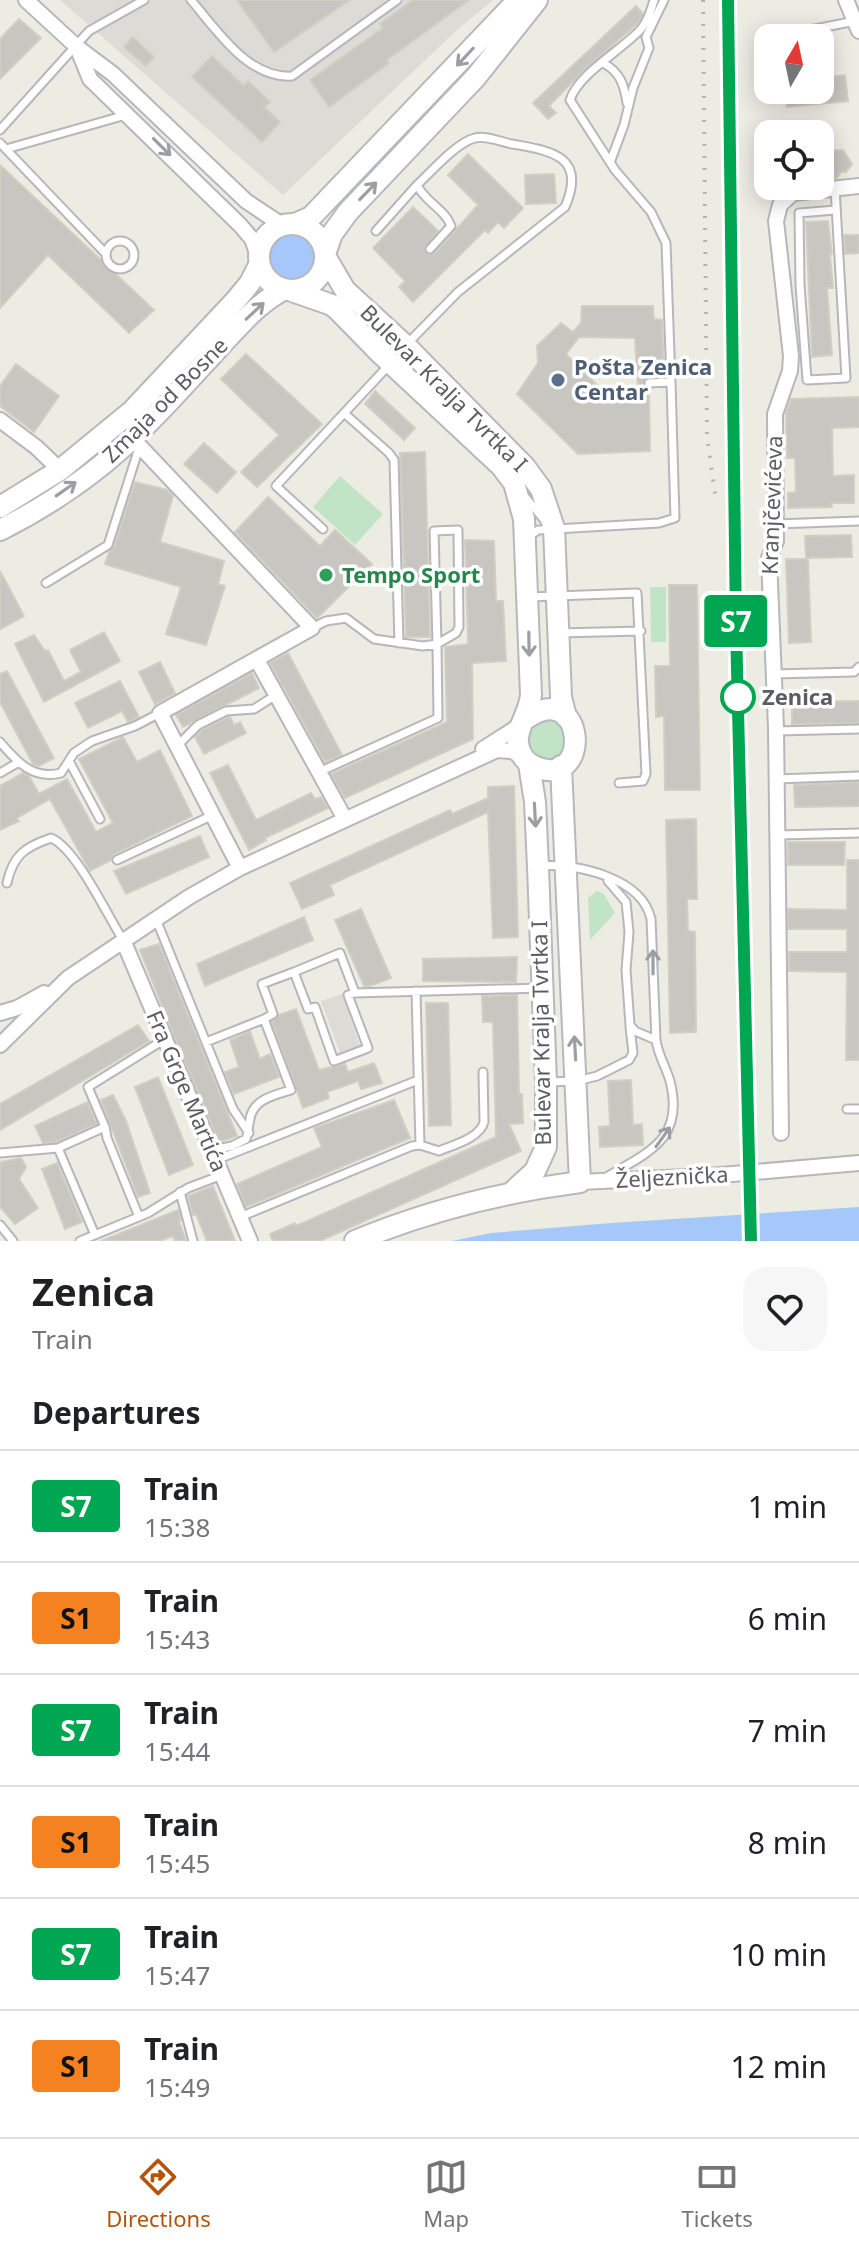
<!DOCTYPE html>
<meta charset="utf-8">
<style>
body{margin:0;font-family:"Noto Sans",sans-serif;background:#f6f6f6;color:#202124;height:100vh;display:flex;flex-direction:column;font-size:30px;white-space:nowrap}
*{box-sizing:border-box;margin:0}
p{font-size:26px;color:#757577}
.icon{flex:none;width:44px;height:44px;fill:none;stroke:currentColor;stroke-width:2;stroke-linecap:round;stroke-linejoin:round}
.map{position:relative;height:1241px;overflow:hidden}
.side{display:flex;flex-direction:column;background:#fff;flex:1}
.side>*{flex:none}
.badge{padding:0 16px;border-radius:6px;font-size:28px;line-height:52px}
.needle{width:52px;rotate:9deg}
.controls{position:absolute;left:754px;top:24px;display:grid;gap:16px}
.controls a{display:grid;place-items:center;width:80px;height:80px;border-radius:16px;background:#fff;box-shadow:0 4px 20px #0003;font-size:40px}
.map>.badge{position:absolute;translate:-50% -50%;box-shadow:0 0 0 4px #fff}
h2{padding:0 32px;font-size:30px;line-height:72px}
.round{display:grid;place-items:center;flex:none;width:84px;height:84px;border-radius:24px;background:#f6f6f6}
.summary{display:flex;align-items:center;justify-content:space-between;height:136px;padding:0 32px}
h1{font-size:38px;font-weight:700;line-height:60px}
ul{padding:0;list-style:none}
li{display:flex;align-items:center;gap:24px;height:112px;padding:0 32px;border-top:2px solid #e0e0e0}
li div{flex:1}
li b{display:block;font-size:30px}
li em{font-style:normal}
li .badge{min-width:88px;font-weight:700;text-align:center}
.tab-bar{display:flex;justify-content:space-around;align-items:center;height:112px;border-top:2px solid #e0e0e0;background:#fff;font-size:22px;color:#757577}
.tab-bar a{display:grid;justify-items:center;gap:4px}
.tab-bar .current{color:#b45309}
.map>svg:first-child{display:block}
.industrial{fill:#dcdbd5}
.green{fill:#c1e3c6}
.water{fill:#a6c7fa}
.building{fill:#c8c6c0;stroke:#d1cfc2;stroke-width:2;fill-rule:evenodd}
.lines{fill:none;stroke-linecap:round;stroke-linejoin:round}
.lane-casing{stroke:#b5b7bc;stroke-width:11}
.street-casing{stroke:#b5b7bc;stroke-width:18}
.secondary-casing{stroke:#b6b8be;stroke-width:24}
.lane{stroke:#fff;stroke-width:7}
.street{stroke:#fff;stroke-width:14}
.secondary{stroke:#fff;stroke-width:20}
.rail{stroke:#b3b4b4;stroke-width:4;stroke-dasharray:2 10;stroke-linecap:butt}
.oneway{stroke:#9d9ea1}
.line-casing{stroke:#fff;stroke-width:18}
.line{stroke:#00a651;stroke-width:12}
.service-dot{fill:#5c6f8a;stroke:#fff;stroke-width:3}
.leisure-dot{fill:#2e9e5b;stroke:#fff;stroke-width:3}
.stop-dot{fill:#fff;stroke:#00a651;stroke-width:4}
.labels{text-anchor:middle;stroke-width:7;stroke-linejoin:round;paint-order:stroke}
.service-label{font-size:22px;font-weight:bold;fill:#4e5e75;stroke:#fff;text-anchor:start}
.street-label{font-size:22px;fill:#5b5d63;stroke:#fff}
.leisure-label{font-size:22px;font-weight:bold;fill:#27864d;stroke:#fff;text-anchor:start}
.stop-label{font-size:22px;font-weight:bold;fill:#5b5d63;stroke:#fff;text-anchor:start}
</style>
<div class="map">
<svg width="859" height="1241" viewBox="0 0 859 1241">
<rect width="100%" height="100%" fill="#edece3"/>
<path class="industrial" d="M60 0H493L458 29 283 195Z
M342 994 360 1046 340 1053 321 1001Z"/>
<path class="green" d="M340 476 383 514 355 545 313 507Z
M650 587H666V642H651Z
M527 740a20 20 0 1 1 40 0a20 20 0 1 1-40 0Z
M597 891 604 894 615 913 590 940 588 898Z"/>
<path class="water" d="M267 257a24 24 0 1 1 48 0a24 24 0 1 1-48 0Z
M859 1207V1241H452L491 1233 611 1223Z"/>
<path class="building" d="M237 0H350L274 52Z
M413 0H469L387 60 389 63 329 107 310 80 383 28 380 24Z
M636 6 643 14 638 23 587 67 549 106 556 113 548 119 533 103Z
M19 19 41 38 0 79V39Z
M133 37 154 57 146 66 124 47Z
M212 56 244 86 248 81 270 102 264 107 280 122 262 142 192 77Z
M845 75 848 101 787 107 786 90H820V78Z
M820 143 827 151 843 150 852 164 846 172H841L837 178 820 180Z
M468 154 523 208 504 228 498 222 488 233 485 230 413 302 399 287 405 281 373 248 413 207 438 231 424 248 428 255 435 253 478 205 448 175Z
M0 165 154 310 129 333 48 255 0 308Z
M554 174 556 203 526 204 525 175Z
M828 221 832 254 830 255 833 288H827L832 355 812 357 806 222Z
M844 235H859V253L845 254Z
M582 306H653L654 319 662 320 664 376 648 377 643 383 644 387 649 389 650 451 578 454 517 394 538 363 537 346 561 323 573 332 581 323ZM579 337 635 338 638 388 601 389 566 354Z
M246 354 322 424 257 487 241 472 279 435 221 379Z
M16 364 59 396 34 432 0 406V386Z
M375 391 415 428 404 440 365 404Z
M859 397V427L832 428 833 476 854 475V503H831L832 507 788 508V493L796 492 795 458H787L786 413 791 399Z
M204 443 236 472 217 493 184 464Z
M425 452 430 637H406L400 453Z
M135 482 167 490 173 496 160 542 224 561 218 584 225 586 206 645 166 634 181 587 105 564 109 552 114 547Z
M268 497 320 546 335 530 372 564 317 618 235 532Z
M851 535 852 557 806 558 805 536Z
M465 540 494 541 496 601H503L506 661 472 663 473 739 345 798 331 774 447 722 445 647 468 644Z
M786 559H808L811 642 789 643Z
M0 571 24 616 0 629Z
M669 585H697L700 790H665L664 716 656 717 655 666H670Z
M104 632 120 661 44 702 15 644 34 635 45 651 48 650 64 681 81 672 70 650Z
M288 653 342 755 325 762 270 663Z
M160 662 175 693 155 704 139 672Z
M7 671 54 758 39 766 33 764 0 702V674Z
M252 673 259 688 183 727 176 715Z
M120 681 139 717 128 722 122 711 88 728 75 703Z
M859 701V723L792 724V702Z
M228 717H230L234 725 240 722 246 733 204 754 195 737 202 730Z
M123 737 137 762 160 750 192 816 114 854 111 860 90 871 50 799 17 818 19 821 0 830V786L23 773 29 776 39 794 67 779 96 832 113 823 79 759Z
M228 765 256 820 311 793 315 799 321 797 328 808 265 838 266 840 249 850 210 773Z
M859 782V806L795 807 794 785Z
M514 786 518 937 493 938 488 812 330 885 334 895 302 909 290 883 450 810 452 814 488 798V787Z
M696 819 697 899H687L688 931 695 932 696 1032 670 1033 666 820Z
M200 836 209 857 126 894 114 871Z
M788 842H845L844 865H788Z
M847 860H859V1060H846L847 972 789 971V952H847V929H788V909L847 910Z
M361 909 391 978 370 986H364L335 920Z
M304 917 313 940 205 986 197 964Z
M159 944 222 1099 237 1136 219 1142 176 1041 140 950Z
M517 957 516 982 423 981V959Z
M517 995 519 1094H522L523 1123 509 1124 521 1151 320 1241H273L270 1234 295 1223 296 1226 496 1137 493 1022H483L482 996Z
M426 1003H448L451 1125 429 1126Z
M296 1009 319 1070 345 1064 348 1072 374 1063 382 1083 361 1089 358 1081 327 1092 329 1098 303 1108 272 1022 279 1015Z
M138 1025 149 1041 0 1130V1104Z
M250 1031 260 1059 270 1054 279 1077 234 1094 225 1072 239 1067 230 1040Z
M158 1077 193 1165 169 1175 135 1087Z
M631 1080 633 1125 642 1124 643 1145 600 1147 599 1127 610 1126 608 1081Z
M113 1095 126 1121 150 1193 138 1197 101 1100Z
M394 1100 410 1138 246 1207 237 1184 322 1147 314 1128Z
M87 1102 97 1124 56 1142 43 1143 35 1126Z
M21 1158 26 1167 19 1179 38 1208 15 1224 0 1207V1162Z
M57 1163 82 1222 65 1229 42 1169Z
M213 1186 235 1241H207L196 1214 193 1215 188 1196Z
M178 1210 181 1220 179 1221 186 1241H175L173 1236 159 1241H101Z"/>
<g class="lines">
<defs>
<path id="lane" d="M191 0C217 30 248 79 292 76L397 0
M654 0C651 10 648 21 641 29 622 50 579 73 570 100L615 170 651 212 666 243 671 382
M795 38 800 32 855 21
M603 63C620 72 624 84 627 103
M0 130 89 31 144 0
M0 143 106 254
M6 149 126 115
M611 160 624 125 633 88 649 48 646 37 664 0
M835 188 846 378 807 380 800 285 799 213 835 210
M376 231 417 185
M106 255a14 14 0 1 1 28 0a14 14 0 1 1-28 0Z
M407 344 458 292 565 207C587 156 552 151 512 144 501 142 486 135 475 138 457 142 431 172 417 185 425 202 445 209 451 226L430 249
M344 413 389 453 394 460 399 643
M526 498 546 522
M776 524 859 521
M323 529 276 486 389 365
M530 536 538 530 659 523 675 518 671 382 649 383
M46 583 108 545 139 448
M529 597 637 593 646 774 643 781 619 783
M312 628 326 621 346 618 374 639 423 646 437 644 434 531 458 530 459 627 456 633 437 644 438 718 319 772
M559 633 641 631
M774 674 854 672 859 667
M777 731 859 729
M0 742C17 762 33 780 61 773L74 753 92 741 135 726 160 713
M178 745 198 725 226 711 254 709 276 695
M69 761 100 819
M0 773 19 762
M777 779 859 776
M778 835 859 833
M117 860 213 815
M542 866C577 863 642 878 651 919L656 1040C658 1055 666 1067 670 1081 685 1140 648 1152 605 1178
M608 881 626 902 629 932 626 970 630 1025 635 1031 656 1040
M7 883C13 855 25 847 51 838 76 848 107 915 123 940
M156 919 233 1109 249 1133
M416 991 420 1145
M355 993 340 953 294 972 308 1009 315 1007 334 1061 368 1048 348 995 355 993 541 988
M264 1019 273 1014 262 984 294 972
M206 1042 264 1019 291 1090C275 1095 253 1099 250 1119 248 1126 249 1131 246 1139L232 1146 212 1150
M548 1082 577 1081 597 1076 629 1060 633 1053 630 1027
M847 1109H859
M105 1127 107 1138 139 1217
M0 1153 58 1148
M216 1160 418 1080
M180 1192 193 1241
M240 1217 412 1146 420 1145 439 1151C453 1145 480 1138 484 1122L483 1072
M0 1225 13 1241
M95 1235 58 1148 105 1127 88 1087 165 1039
M80 1241 148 1213 188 1188 222 1175"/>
<path id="street" d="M26 0 77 47 113 74 246 201 282 225
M846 0 859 31
M77 47 90 79 240 225 252 239 258 256
M0 420 36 447 60 470
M132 438 312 628 160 713 240 868
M257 660 345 819
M483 749 522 724
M123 940 250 1241
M0 1013 17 1008 44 993
M0 1045 68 978 189 897 240 868 497 750 512 751 522 757
M781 1133 776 728 769 558 776 541 775 414 790 371 791 356 776 221 780 205 793 193 859 186
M580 1182 709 1176 859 1163"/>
<path id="secondary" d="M259 257a33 33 0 1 1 66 0a33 33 0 1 1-66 0Z
M295 224 311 217 518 0
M325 254 332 234 348 212 476 77 537 0
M325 256 345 290 406 346 525 467 541 489 554 528 561 697 566 717
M289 290 332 305 338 310 381 354 501 466 514 483 524 519 531 695C529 714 516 728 518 743 519 754 526 763 536 767 593 790 585 678 527 718
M0 507 60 470 132 411 236 300 250 283 259 265
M0 530C54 503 107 465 149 422 174 397 197 371 221 345 241 324 259 302 285 289
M510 1194 535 1171 546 1147V1082L538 867 535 802 529 764
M355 1241C427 1211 503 1192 580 1182L561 766"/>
</defs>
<use href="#lane" class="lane-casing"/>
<use href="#street" class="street-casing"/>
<use href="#secondary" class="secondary-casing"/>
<use href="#lane" class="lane"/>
<use href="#street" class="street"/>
<use href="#secondary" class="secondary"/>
<path class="rail" d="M703 0 707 436 716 500
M729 0 736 627 751 1241"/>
</g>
<defs><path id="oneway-shaft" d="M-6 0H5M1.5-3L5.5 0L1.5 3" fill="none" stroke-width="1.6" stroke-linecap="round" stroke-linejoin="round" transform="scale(2)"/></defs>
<g class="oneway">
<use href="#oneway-shaft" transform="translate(465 57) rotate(133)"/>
<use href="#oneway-shaft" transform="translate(162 147) rotate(45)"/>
<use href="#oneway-shaft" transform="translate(368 191) rotate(-46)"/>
<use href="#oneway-shaft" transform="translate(255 311) rotate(-43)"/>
<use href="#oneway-shaft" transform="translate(66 489) rotate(-35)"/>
<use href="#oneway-shaft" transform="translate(529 644) rotate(89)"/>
<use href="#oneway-shaft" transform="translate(535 815) rotate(87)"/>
<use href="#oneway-shaft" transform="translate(653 962) rotate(-90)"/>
<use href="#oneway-shaft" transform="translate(575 1048) rotate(-93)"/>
<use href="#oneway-shaft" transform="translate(663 1137) rotate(-54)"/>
</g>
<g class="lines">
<defs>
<path id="line" d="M728 0 736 627 751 1241"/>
</defs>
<use href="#line" class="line-casing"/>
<use href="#line" class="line"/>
</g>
<circle class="service-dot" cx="558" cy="380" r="8"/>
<circle class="leisure-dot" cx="326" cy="575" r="8"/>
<circle class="stop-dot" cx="738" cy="697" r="16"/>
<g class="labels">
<g class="service-label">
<text x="574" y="375">Pošta Zenica<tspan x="574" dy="25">Centar</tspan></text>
</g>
<g class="street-label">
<text transform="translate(444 388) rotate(45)" y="8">Bulevar Kralja Tvrtka I</text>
<text transform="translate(165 400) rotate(-45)" y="8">Zmaja od Bosne</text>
<text transform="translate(772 505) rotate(-88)" y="8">Kranjčevićeva</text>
<text transform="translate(541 1033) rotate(-91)" y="8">Bulevar Kralja Tvrtka I</text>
<text transform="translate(187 1091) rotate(67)" y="8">Fra Grge Martića</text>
<text transform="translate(672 1177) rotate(-3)" y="8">Željeznička</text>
</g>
<g class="leisure-label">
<text x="342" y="583">Tempo Sport</text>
</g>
<g class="stop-label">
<text x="762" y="705">Zenica</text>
</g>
</g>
</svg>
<div class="controls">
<a><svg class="needle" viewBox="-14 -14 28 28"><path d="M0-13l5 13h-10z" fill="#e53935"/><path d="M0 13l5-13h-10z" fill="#757577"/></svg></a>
<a><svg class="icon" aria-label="locate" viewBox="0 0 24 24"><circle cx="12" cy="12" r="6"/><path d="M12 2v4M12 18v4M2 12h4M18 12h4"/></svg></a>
</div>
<b class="badge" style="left:736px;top:621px;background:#00a651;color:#fff">S7</b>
</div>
<section class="side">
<div class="summary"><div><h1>Zenica</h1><p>Train</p></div><a class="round"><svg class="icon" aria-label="heart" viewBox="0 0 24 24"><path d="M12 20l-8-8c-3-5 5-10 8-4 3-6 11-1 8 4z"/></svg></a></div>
<h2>Departures</h2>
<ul>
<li><span class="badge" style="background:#00a651;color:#fff">S7</span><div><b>Train</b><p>15:38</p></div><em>1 min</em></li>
<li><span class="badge" style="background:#f58220;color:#111">S1</span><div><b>Train</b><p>15:43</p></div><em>6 min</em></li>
<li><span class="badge" style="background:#00a651;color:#fff">S7</span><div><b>Train</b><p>15:44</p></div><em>7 min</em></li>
<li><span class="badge" style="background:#f58220;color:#111">S1</span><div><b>Train</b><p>15:45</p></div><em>8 min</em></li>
<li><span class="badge" style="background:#00a651;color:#fff">S7</span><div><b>Train</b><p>15:47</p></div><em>10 min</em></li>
<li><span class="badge" style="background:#f58220;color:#111">S1</span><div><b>Train</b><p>15:49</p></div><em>12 min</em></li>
</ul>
</section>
<nav class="tab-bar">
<a class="current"><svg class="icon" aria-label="directions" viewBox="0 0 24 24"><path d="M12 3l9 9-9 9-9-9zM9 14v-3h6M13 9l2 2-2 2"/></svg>Directions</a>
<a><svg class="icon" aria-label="map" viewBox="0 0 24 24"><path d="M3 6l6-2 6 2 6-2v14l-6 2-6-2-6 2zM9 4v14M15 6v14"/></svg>Map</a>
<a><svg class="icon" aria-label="tickets" viewBox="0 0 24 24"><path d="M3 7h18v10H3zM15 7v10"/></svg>Tickets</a>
</nav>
